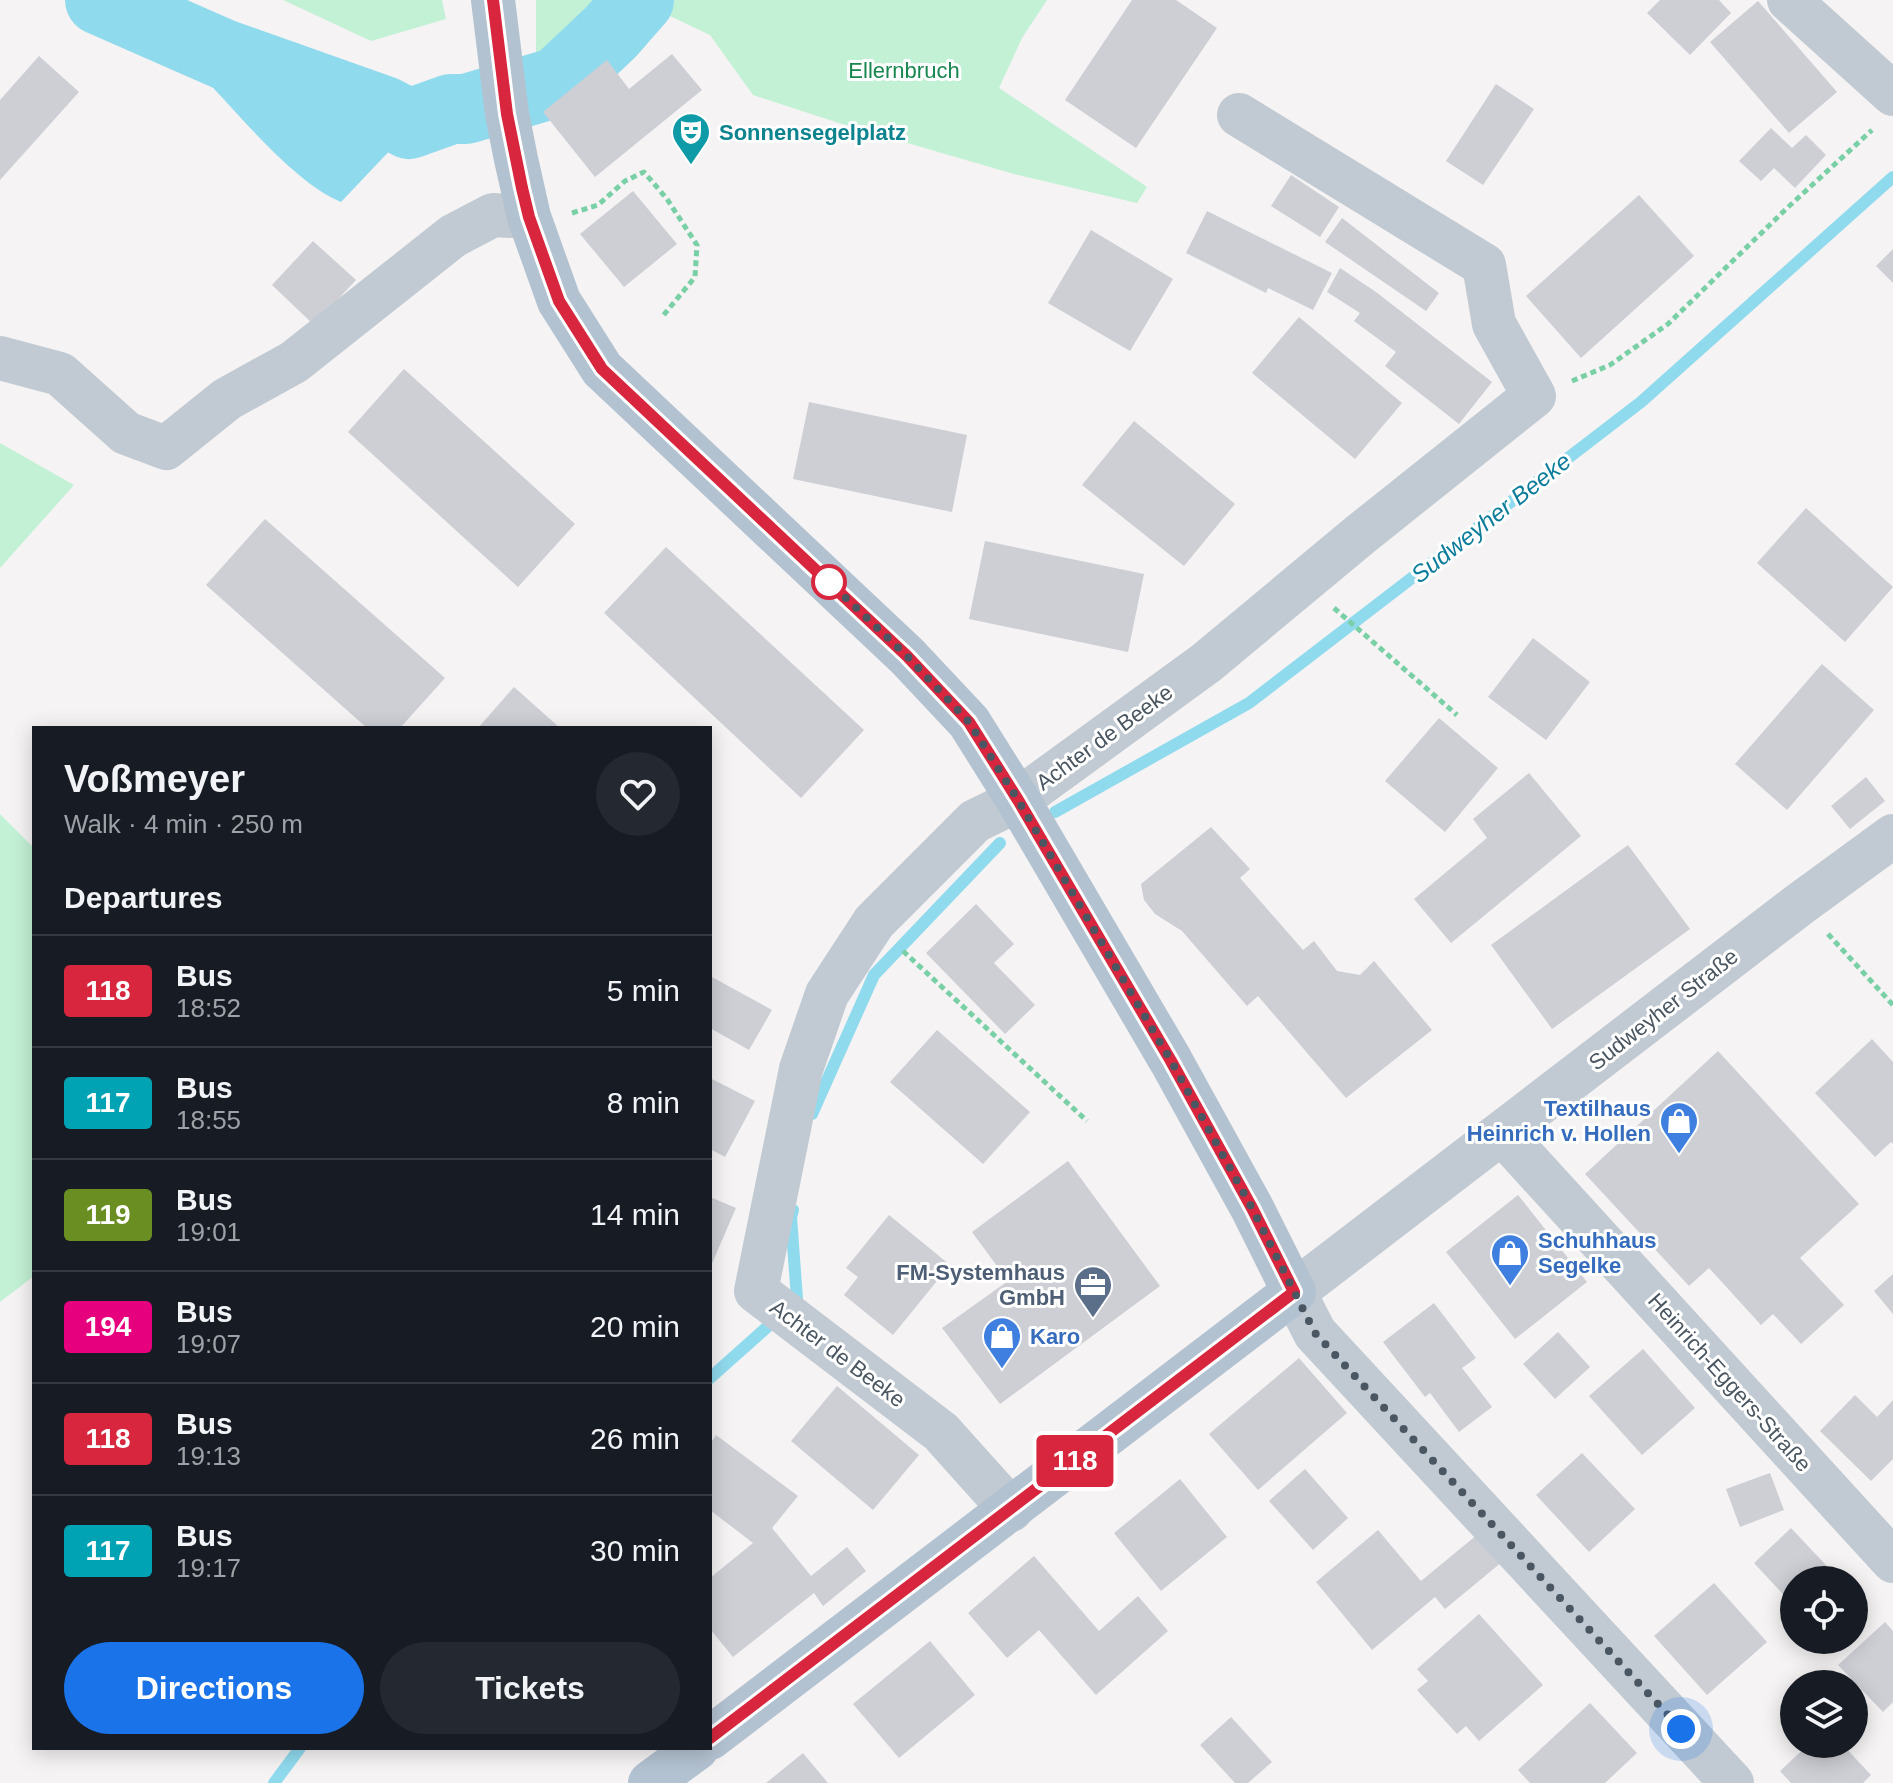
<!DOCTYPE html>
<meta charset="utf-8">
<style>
body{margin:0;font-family:Helvetica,sans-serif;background:#242831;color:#f1f3f6;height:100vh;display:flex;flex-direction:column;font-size:30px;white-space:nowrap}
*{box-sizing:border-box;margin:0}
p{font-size:26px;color:#9ea1a6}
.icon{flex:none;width:44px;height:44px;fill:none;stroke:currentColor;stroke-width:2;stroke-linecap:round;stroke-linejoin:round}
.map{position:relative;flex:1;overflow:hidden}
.side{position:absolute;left:32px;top:726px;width:680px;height:1024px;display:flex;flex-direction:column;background:#171b24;border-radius:0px;box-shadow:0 4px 20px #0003}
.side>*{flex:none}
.badge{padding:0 16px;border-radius:6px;font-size:28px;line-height:52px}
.tools{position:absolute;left:1780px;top:1566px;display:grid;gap:16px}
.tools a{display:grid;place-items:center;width:88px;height:88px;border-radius:50%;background:#171b24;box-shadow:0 4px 20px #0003;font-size:40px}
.you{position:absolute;width:40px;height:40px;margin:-20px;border:6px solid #fff;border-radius:50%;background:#1a73e8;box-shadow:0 0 0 12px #1a73e833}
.map>.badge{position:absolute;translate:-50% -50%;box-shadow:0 0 0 4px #fff}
h2{padding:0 32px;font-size:30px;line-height:72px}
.round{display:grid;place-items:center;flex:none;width:84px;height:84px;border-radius:42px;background:#242831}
.summary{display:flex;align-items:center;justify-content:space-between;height:136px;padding:0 32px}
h1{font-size:38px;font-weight:700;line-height:60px}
.cta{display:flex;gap:16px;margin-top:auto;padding:16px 32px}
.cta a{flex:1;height:92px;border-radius:48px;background:#1a73e8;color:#fff;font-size:32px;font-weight:700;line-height:92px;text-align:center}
.cta a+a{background:#242831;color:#f1f3f6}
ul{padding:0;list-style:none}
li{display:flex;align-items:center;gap:24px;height:112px;padding:0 32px;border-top:2px solid #363941}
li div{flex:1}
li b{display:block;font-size:30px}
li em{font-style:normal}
li .badge{min-width:88px;font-weight:700;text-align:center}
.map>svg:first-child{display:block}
.green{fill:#c3f1d5}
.water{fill:#90daee}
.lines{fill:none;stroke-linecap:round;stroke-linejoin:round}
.stream{stroke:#90daee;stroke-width:12}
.river{stroke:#90daee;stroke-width:70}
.building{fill:#cdcfd5}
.path{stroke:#7ad0a6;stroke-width:5;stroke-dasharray:6 4;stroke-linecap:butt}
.minor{stroke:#c1cad2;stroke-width:44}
.major{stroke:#b3c2d1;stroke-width:44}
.line-casing{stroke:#fff;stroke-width:18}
.line{stroke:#d7263d;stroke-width:12}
.walk{stroke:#4a5661;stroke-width:8;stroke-dasharray:0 14.4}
.stop-dot{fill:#fff;stroke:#d7263d;stroke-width:4}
.labels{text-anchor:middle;stroke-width:6;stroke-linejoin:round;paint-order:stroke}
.park-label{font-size:22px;fill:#17864f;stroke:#fff}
.culture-label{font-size:22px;font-weight:bold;fill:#0d838f;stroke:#fff;text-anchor:start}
.street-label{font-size:22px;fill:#4a5661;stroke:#fff}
.shop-label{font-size:22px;font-weight:bold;fill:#366cbe;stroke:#fff;text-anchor:start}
.service-label{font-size:22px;font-weight:bold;fill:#4e5e75;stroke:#fff;text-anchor:end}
.water-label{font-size:24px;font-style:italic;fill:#0c7c9b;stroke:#fff}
</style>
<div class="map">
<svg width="1893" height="1783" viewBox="0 0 1893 1783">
<rect width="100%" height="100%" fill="#f5f3f3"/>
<path class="green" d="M283 0H442L446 19 371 41Z
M536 0H614L589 29 560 57 536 68Z
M627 0H1047L1022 38 999 88 1147 187 1137 203 1014 174 842 124 753 95 710 35 653 8Z
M0 443 74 485 0 568Z
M0 814 34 848V1276L0 1302Z"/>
<path class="water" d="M234 42 313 59 383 80 415 106 409 124 396 144 341 202C293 182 239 114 202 76Z"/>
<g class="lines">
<path class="stream" d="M1055 812 1249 703 1641 402 1893 177
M812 1114 874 975 1000 843
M793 1210 791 1217 797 1299
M710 1378 774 1321
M274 1783 300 1748"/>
<path class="river" d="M100 0 223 54 384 111 409 124 451 109H466L558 82 611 32 639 0"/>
</g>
<path class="building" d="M1132 0H1176L1217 28 1136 148 1065 100Z
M1660 0H1719L1731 13 1690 55 1647 13Z
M1758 1 1837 92 1789 133 1710 42Z
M672 54 702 90 595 177 543 112 607 60 629 89Z
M39 56 79 92 0 180V100Z
M1496 84 1534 109 1483 185 1446 161Z
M1771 128 1792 148 1806 135 1826 155 1795 188 1774 168 1761 181 1739 161Z
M1291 175 1339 207 1320 237 1271 206Z
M633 191 677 244 624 287 580 234Z
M1639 195 1694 256 1581 358 1526 296Z
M1207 211 1332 273 1313 310 1268 288 1266 293 1186 253Z
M1342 218 1439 293 1426 311 1325 242Z
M1091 230 1173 279 1130 351 1048 303Z
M313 241 356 280 314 325 272 285Z
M1893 249V283L1876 266Z
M1340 268 1376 292 1492 382 1459 424 1385 366 1396 352 1354 321 1360 313 1327 292Z
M1299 317 1402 403 1355 459 1252 373Z
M404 369 575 524 518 587 348 432Z
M809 402 967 435 952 512 793 479Z
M1134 421 1235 504 1184 566 1082 485Z
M1806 508 1893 587 1845 642 1757 563Z
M265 519 445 678 400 728H367L206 585Z
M985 541 1144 574 1128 652 969 619Z
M666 547 864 730 801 798 604 613Z
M1533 638 1590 682 1546 740 1488 697Z
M1822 664 1874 710 1787 810 1735 764Z
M514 687 560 728H478Z
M1439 718 1498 768 1445 832 1385 781Z
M1529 773 1581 836 1451 943 1414 899 1487 838 1473 819Z
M1866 777 1885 801 1850 829 1831 806Z
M1211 827 1250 869 1240 878 1303 950 1314 941 1337 971 1360 975 1374 961 1432 1030 1346 1098 1258 996 1247 1006 1182 931 1155 914 1144 900 1141 884Z
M1628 845 1690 929 1552 1029 1491 945Z
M976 904 1014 944 994 963 1035 1005 1005 1034 926 953Z
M710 976 772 1010 749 1050 710 1028Z
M937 1030 1030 1112 983 1164 890 1082Z
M1872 1039 1893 1062V1144L1891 1142 1875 1157 1815 1093Z
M1718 1051 1859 1204 1800 1258 1844 1305 1801 1344 1773 1314 1761 1325 1709 1268 1689 1286 1585 1174Z
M710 1078 755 1101 725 1157 710 1149Z
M1068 1161 1160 1286 1000 1404 942 1328 1008 1281 972 1232Z
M1518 1195 1587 1282 1515 1339 1446 1252Z
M710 1197 736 1208 710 1268Z
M889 1215 950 1265 893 1335 844 1295 858 1277 846 1268Z
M1893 1274V1314L1874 1291Z
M1434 1303 1476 1358 1462 1368 1492 1407 1459 1432 1430 1393 1425 1397 1383 1342Z
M1558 1332 1590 1367 1555 1399 1523 1364Z
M1643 1349 1695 1408 1642 1455 1589 1396Z
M1299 1358 1347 1413 1258 1490 1209 1434Z
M837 1386 919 1455 873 1510 791 1441Z
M1855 1395 1877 1417 1893 1400V1459L1871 1481 1820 1431Z
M716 1435 798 1496 772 1528 811 1576 847 1547 866 1571 823 1606 814 1593 733 1657 710 1629V1578L753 1543 710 1510V1444Z
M1582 1453 1635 1509 1589 1552 1536 1495Z
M1305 1469 1348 1518 1313 1550 1269 1501Z
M1770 1473 1784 1510 1740 1527 1726 1489Z
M1180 1479 1227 1537 1161 1591 1114 1533Z
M1791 1528 1840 1580H1794V1606L1754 1563Z
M1378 1530 1421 1581 1478 1534 1502 1562 1445 1609 1435 1597 1372 1650 1316 1582Z
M1034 1556 1099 1631 1138 1596 1168 1631 1096 1695 1039 1630 1007 1658 968 1613Z
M1714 1583 1767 1642 1707 1695 1654 1636Z
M1479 1614 1543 1685 1479 1741 1466 1726 1457 1734 1417 1690 1428 1681 1417 1669Z
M1885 1622 1893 1631V1702L1883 1712 1838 1665Z
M930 1641 975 1695 899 1758 853 1704Z
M1590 1703 1637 1753 1605 1783H1530L1518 1770Z
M1231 1717 1272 1762 1248 1783H1235L1200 1745Z
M1809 1744H1842L1871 1775 1863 1783H1791L1780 1771Z
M803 1753 828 1783H766Z"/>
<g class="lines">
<path class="path" d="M572 213 598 205 625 181 644 172 667 199 697 245 695 277 662 317
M1572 381 1610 365 1668 324 1785 210 1872 130
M1334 608 1457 715
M1828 934 1893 1005
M903 951 1087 1121"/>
<path class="minor" d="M1789 0 1893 94
M0 358 60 374 126 433 166 448 227 399 294 362 453 236 493 215 529 217
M1502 1133 1893 1561
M1011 1510 941 1432 756 1291 801 1069 827 994 874 922 975 821 1018 800 1206 663 1361 534 1534 396 1494 324 1484 265 1239 115
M1732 1783 1315 1333 1294 1292 1800 904 1893 836"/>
<path class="major" d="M493 0 507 114 516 159 529 217 559 301 602 369 907 656 969 722 1018 800 1171 1061 1252 1208 1294 1292 710 1738
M650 1783 697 1748"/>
</g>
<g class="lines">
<defs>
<path id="line" d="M493 0 507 114 522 188 529 217 559 301 602 369 907 656 969 722 1018 800 1171 1061 1252 1208 1294 1292 710 1738"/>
</defs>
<use href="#line" class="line-casing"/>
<use href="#line" class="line"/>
<path class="walk" d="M829 582 827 580 907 656 969 722 1018 800 1171 1061 1252 1208 1315 1333 1681 1729"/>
</g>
<defs>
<symbol id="theatre-pin" viewBox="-11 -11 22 30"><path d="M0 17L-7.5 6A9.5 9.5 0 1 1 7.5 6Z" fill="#0f9aa8" stroke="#fff"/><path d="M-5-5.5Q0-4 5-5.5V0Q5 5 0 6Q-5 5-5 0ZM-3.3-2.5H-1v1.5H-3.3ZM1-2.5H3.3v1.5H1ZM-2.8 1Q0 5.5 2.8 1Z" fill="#fff"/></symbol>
<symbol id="shop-pin" viewBox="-11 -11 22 30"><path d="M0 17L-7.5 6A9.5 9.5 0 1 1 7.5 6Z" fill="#3f7fe0" stroke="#fff"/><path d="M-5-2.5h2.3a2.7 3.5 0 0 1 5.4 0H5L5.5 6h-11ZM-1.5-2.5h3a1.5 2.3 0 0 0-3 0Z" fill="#fff"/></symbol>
<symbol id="office-pin" viewBox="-11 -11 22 30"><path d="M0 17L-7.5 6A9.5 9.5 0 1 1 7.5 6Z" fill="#5c6f8a" stroke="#fff"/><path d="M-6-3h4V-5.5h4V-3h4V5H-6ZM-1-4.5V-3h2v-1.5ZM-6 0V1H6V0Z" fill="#fff"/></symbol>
</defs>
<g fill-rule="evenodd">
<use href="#theatre-pin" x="669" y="110" width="44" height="60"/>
<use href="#shop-pin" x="1657" y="1099" width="44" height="60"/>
<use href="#shop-pin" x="1488" y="1231" width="44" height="60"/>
<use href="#office-pin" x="1071" y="1263" width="44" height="60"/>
<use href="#shop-pin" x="980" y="1314" width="44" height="60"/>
</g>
<circle class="stop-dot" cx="829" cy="582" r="16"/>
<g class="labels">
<g class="park-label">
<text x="904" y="78">Ellernbruch</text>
</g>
<g class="culture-label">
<text x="719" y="140">Sonnensegelplatz</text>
</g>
<g class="street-label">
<text transform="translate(1104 737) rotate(-36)" y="8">Achter de Beeke</text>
<text transform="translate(1663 1009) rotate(-38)" y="8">Sudweyher Straße</text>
<text transform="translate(838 1353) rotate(37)" y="8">Achter de Beeke</text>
<text transform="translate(1730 1382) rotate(48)" y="8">Heinrich-Eggers-Straße</text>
</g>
<g class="shop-label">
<text x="1651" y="1116" text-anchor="end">Textilhaus<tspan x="1651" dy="25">Heinrich v. Hollen</tspan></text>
<text x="1538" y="1248">Schuhhaus<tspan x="1538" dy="25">Segelke</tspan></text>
<text x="1030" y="1344">Karo</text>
</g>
<g class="service-label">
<text x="1065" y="1280">FM-Systemhaus<tspan x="1065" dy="25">GmbH</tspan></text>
</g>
<g class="water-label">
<text transform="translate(1491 518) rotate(-38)" y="8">Sudweyher Beeke</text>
</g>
</g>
</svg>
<div class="tools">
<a><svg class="icon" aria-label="locate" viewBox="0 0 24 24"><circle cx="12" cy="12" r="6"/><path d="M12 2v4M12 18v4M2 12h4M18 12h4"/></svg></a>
<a><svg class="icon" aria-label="layers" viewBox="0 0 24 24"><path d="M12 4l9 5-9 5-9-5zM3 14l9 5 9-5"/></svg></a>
</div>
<div class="you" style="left:1681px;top:1729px"></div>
<b class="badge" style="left:1075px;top:1461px;background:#d7263d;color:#fff">118</b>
<section class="side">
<div class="summary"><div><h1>Voßmeyer</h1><p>Walk · 4 min · 250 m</p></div><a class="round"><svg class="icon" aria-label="heart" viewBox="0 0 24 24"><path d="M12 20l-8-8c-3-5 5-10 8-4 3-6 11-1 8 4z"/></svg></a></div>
<h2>Departures</h2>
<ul>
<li><span class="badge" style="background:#d7263d;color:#fff">118</span><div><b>Bus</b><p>18:52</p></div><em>5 min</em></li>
<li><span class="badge" style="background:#00a3b4;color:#fff">117</span><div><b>Bus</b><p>18:55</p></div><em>8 min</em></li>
<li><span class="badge" style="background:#6b8e23;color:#fff">119</span><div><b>Bus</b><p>19:01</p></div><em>14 min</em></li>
<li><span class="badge" style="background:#e6007e;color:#fff">194</span><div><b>Bus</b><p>19:07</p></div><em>20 min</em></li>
<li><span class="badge" style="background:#d7263d;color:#fff">118</span><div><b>Bus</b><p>19:13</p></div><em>26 min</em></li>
<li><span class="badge" style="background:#00a3b4;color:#fff">117</span><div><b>Bus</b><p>19:17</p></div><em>30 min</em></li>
</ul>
<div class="cta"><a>Directions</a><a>Tickets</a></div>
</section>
</div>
